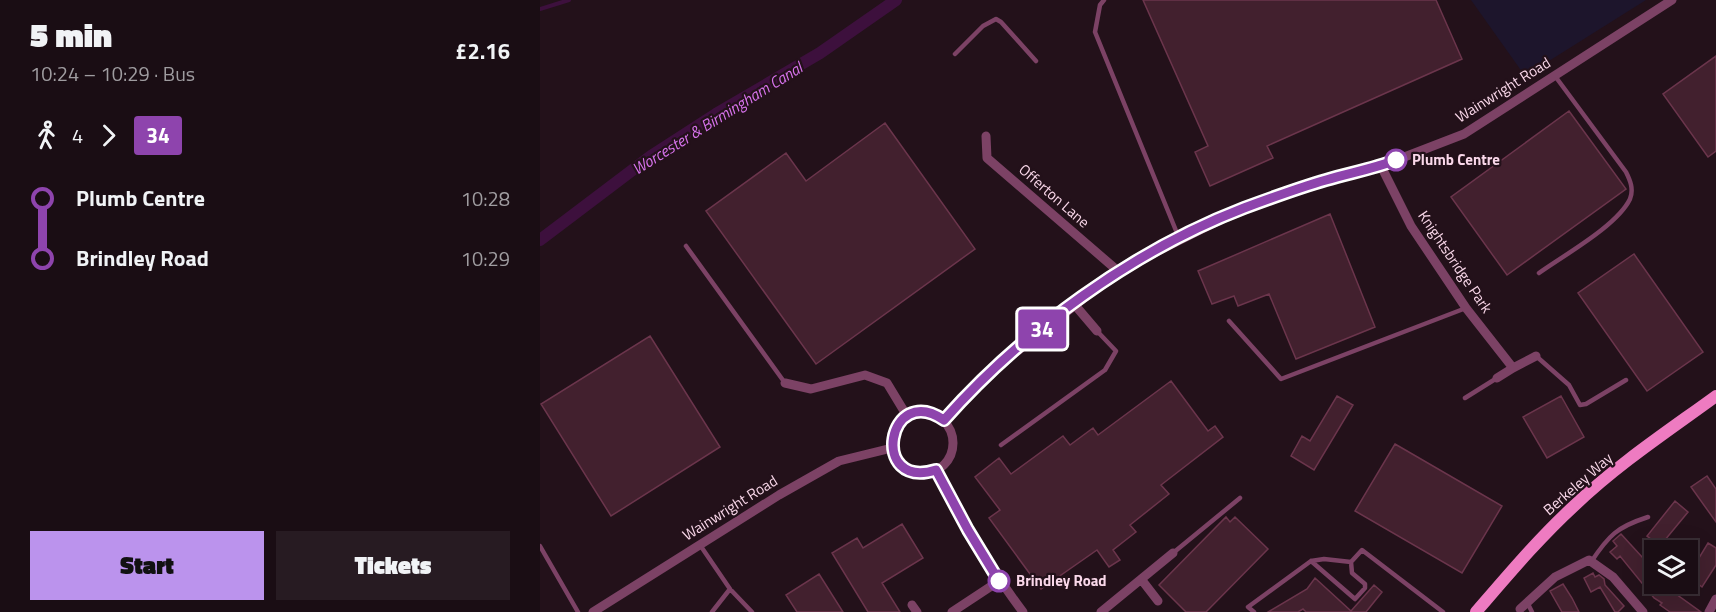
<!DOCTYPE html>
<meta charset="utf-8">
<style>
body{margin:0;font-family:"Titillium Web",sans-serif;background:#271b22;color:#f1f3f6;height:100vh;display:flex;flex-direction:column;font-size:22px;white-space:nowrap}
*{box-sizing:border-box;margin:0}
p{font-size:20px;color:#9f9ca0}
.icon{flex:none;width:33px;height:33px;fill:none;stroke:currentColor;stroke-width:2;stroke-linecap:round;stroke-linejoin:round}
.map{position:relative;flex:1;overflow:hidden}
.panel{display:flex;flex-direction:column;background:#1a0d14;width:540px}
.panel>*{flex:none}
.badge{padding:0 12px;border-radius:4px;font-size:21px;line-height:39px}
.controls{position:absolute;left:1104px;top:540px;display:grid;gap:12px}
.controls a{display:grid;place-items:center;width:54px;height:54px;border-radius:0px;background:#1a0d14;box-shadow:0 6px 24px #0002,0 0 0 2px #382d34;font-size:30px}
.map>.badge{position:absolute;translate:-50% -50%;box-shadow:0 0 0 3px #fff}
.legs{display:flex;align-items:center;gap:9px;height:66px;padding:0 30px;font-size:20px}
.legs p{margin-inline-start:auto}
.head{display:flex;align-items:center;justify-content:space-between;height:102px;padding:0 30px}
h1{font-size:33px;font-weight:800;line-height:45px}
.button{display:flex;gap:12px;margin-top:auto;padding:12px 30px}
.button a{flex:1;height:69px;border-radius:0px;background:#bb93ed;color:#111;font-size:24px;font-weight:800;line-height:69px;text-align:center}
.button a+a{background:#271b22;color:#f1f3f6}
ul{padding:0 30px;list-style:none}
li{display:flex;align-items:center;gap:21px;height:60px;font-size:22px}
li i{display:grid;place-items:center;width:9px;height:100%;margin:0 8px;background:currentColor}
li i::after{content:'';width:15px;height:15px;margin:-8px;border:4px solid;border-radius:50%;background:#1a0d14}
li p{margin-inline-start:auto}
li:first-child i{background:linear-gradient(#0000 50%,currentColor 0)}
li:last-child i{background:linear-gradient(currentColor 50%,#0000 0)}
main{display:flex;flex:1;min-height:0}
.map>svg:first-child{display:block}
.green{fill:#1d152c}
.lines{fill:none;stroke-linecap:round;stroke-linejoin:round}
.stream{stroke:#3d103d;stroke-width:4}
.canal{stroke:#3d103d;stroke-width:12}
.building{fill:#42202e;stroke:#6b354c;stroke-width:1.5}
.lane{stroke:#7c4265;stroke-width:4.5}
.street{stroke:#7c4265;stroke-width:9}
.secondary{stroke:#ee7bc1;stroke-width:12}
.line-1-casing{stroke:#fff;stroke-width:14}
.line-1{stroke:#8e44ad;stroke-width:9}
.stop-1-dot{fill:#fff;stroke:#8e44ad;stroke-width:3}
.labels{text-anchor:middle;stroke-width:4.5;stroke-linejoin:round;paint-order:stroke}
.street-label{font-size:15px;fill:#fad8ea;stroke:#23111a}
.stop-label{font-size:15px;font-weight:bold;fill:#fad8ea;stroke:#23111a;text-anchor:start}
.water-label{font-size:16px;font-style:italic;fill:#d873ed;stroke:#23111a}
</style>
<main>
<section class="panel">
<div class="head"><div><h1>5 min</h1><p>10:24 – 10:29 · Bus</p></div><b>£2.16</b></div>
<div class="legs"><svg class="icon" aria-label="walk" viewBox="0 0 24 24"><circle cx="13" cy="4" r="2"/><path d="M13 8l-2 6 4 7M11 14l-3 7M7 12l3-4h3l4 4"/></svg>4<svg class="icon" aria-label="forward" viewBox="0 0 24 24"><path d="M9 5l7 7-7 7"/></svg><b class="badge" style="background:#8e44ad;color:#fff">34</b></div>
<ul>
<li><i style="color:#8e44ad"></i><b>Plumb Centre</b><p>10:28</p></li>
<li><i style="color:#8e44ad"></i><b>Brindley Road</b><p>10:29</p></li>
</ul>
<div class="button"><a>Start</a><a>Tickets</a></div>
</section>
<div class="map">
<svg width="1176" height="612" viewBox="0 0 1176 612">
<rect width="100%" height="100%" fill="#23111a"/>
<path class="green" d="M931 0H1106L985 76Z"/>
<g class="lines">
<path class="stream" d="M0 9 29 0"/>
<path class="canal" d="M0 240 111 156 176 114 280 53 356 0"/>
</g>
<path class="building" d="M603 0H896L922 59 727 146 733 158 670 186 655 152 668 146Z
M1176 56V151L1168 157 1123 94Z
M1029 111 1086 189 967 275 911 197Z
M345 123 435 249 276 364 166 211 246 153 266 181Z
M790 214 835 327 756 359 729 294 698 306 694 296 672 304 658 271Z
M1094 254 1163 352 1107 391 1038 293Z
M110 336 180 447 71 516 1 404Z
M631 381 668 431 675 426 683 437 621 485 629 494 590 525 596 532 573 550 580 560 569 567 557 550 501 589 449 518 460 510 435 477 459 458 471 474 523 436 530 445 553 428 558 435Z
M797 396 813 405 774 470 751 456 762 436 770 441Z
M1021 396 1044 437 1007 458 983 417Z
M855 444 962 506 922 573 815 511Z
M1167 476 1176 489V522L1151 487Z
M1135 501 1148 512 1120 546 1107 536Z
M686 517 690 522 695 517 728 549 666 612H646L619 585Z
M362 524 383 558 342 583 360 612H328L292 553 317 538 323 548Z
M1081 534 1114 570V584H1122L1161 612H1130L1120 605 1122 603 1114 598 1080 556 1077 559 1070 552 1077 546 1073 541Z
M1168 543 1176 548V565L1162 587 1148 576Z
M1053 573 1055 577 1059 575 1064 579 1065 585 1084 606 1078 612H1075L1060 587 1051 592 1044 578Z
M279 574 303 612H257L246 595Z
M775 578 811 611 834 585 842 592 826 612H766L763 609 758 612H728L767 589Z
M1023 584 1032 598 1039 612H1022L1010 591Z"/>
<g class="lines">
<path class="lane" d="M564 0 560 5 555 32 639 238
M415 54 443 26 456 19 461 22 496 61
M146 246 245 383
M999 273C1024 255 1077 226 1090 199 1094 189 1090 180 1086 172L1015 76
M689 321 741 379 926 308
M996 356 1029 385 1040 405 1046 404 1086 380
M925 398 957 378
M461 445 565 370 576 351 557 331
M160 545 190 589 212 612
M0 546 38 612
M633 553 700 498
M771 561 815 599 825 588V584L812 573 811 562
M1051 562C1069 535 1077 527 1108 517
M987 602 992 612
M172 612 190 589
M714 612 708 607 771 561 784 559 811 562 822 550 903 612"/>
<path class="street" d="M446 136 447 158 578 271
M841 166 871 226 926 308 973 368 957 378
M534 304 557 331
M973 368 996 356
M245 383 271 389 325 375 347 383 367 416
M351 443a31 31 0 1 1 62 0a31 31 0 1 1-62 0Z
M404 420 436 384 578 271 702 209 786 180 841 166 924 134 1132 0
M396 470C422 520 449 567 483 612
M601 579 618 601
M372 605 377 612
M980 609 1015 577 1049 560 1073 577 1103 612
M53 612 239 495 299 461 352 448
M412 612 459 581
M561 612 633 553
M1169 612 1176 599"/>
<path class="secondary" d="M936 612C968 575 999 538 1035 505 1078 464 1128 431 1176 396"/>
</g>
<g class="lines">
<defs>
<path id="line-1" d="M459 581 428 530 396 470C329 491 347 381 404 420 483 331 592 251 704 208 731 198 758 188 786 180 809 173 833 169 856 160"/>
</defs>
<use href="#line-1" class="line-1-casing"/>
<use href="#line-1" class="line-1"/>
</g>
<g class="stop-1-dot">
<circle cx="856" cy="160" r="10"/>
<circle cx="459" cy="581" r="10"/>
</g>
<g class="labels">
<g class="street-label">
<text transform="translate(963 90) rotate(-32)" y="5">Wainwright Road</text>
<text transform="translate(514 196) rotate(41)" y="5">Offerton Lane</text>
<text transform="translate(915 262) rotate(56)" y="5">Knightsbridge Park</text>
<text transform="translate(1038 484) rotate(-41)" y="5">Berkeley Way</text>
<text transform="translate(190 508) rotate(-32)" y="5">Wainwright Road</text>
</g>
<g class="stop-label">
<text x="872" y="165">Plumb Centre</text>
<text x="476" y="586">Brindley Road</text>
</g>
<g class="water-label">
<text transform="translate(177 118) rotate(-32)" y="6">Worcester &amp; Birmingham Canal</text>
</g>
</g>
</svg>
<div class="controls">
<a><svg class="icon" aria-label="layers" viewBox="0 0 24 24"><path d="M12 4l9 5-9 5-9-5zM3 14l9 5 9-5"/></svg></a>
</div>
<b class="badge" style="left:502px;top:329px;background:#8e44ad;color:#fff">34</b>
</div>
</main>
